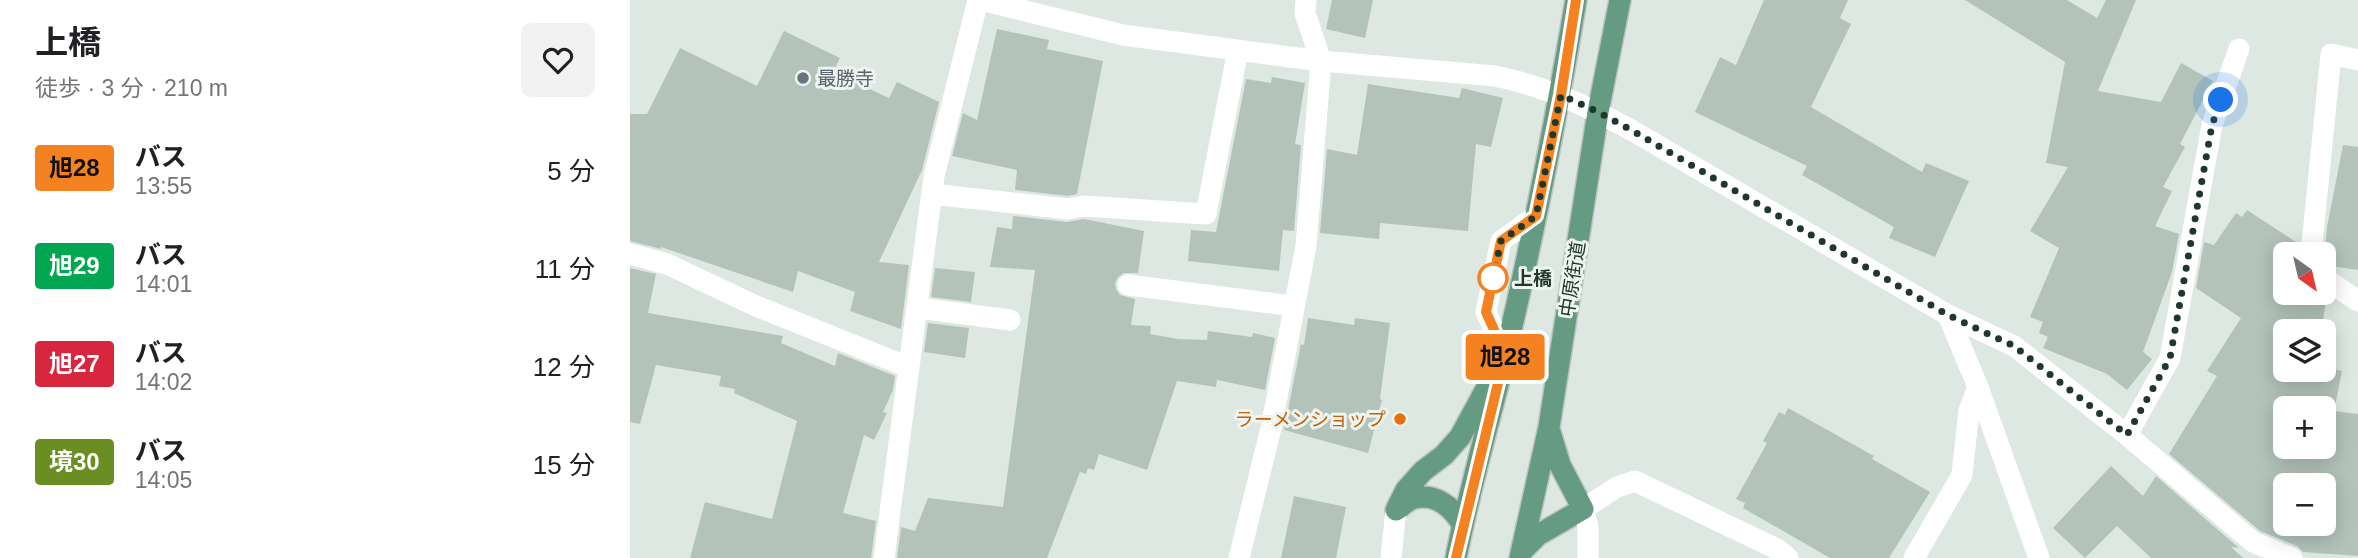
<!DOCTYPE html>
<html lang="ja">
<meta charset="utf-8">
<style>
body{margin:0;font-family:Arial,"Noto Sans JP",sans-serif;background:#f2f2f2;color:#202124;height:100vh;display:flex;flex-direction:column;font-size:26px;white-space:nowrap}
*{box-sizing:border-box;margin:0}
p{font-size:23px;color:#757577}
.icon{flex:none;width:38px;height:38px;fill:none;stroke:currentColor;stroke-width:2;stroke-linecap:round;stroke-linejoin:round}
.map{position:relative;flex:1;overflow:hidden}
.sheet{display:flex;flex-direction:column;background:#fff;width:630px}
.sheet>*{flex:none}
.badge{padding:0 14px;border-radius:5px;font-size:24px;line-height:46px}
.needle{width:46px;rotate:146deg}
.buttons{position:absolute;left:1643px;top:242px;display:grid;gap:14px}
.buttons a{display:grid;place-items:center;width:63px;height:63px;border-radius:10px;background:#fff;box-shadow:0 4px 18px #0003;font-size:35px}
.you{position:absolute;width:35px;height:35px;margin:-18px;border:5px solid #fff;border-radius:50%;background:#1a73e8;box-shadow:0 0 0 10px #1a73e833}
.map>.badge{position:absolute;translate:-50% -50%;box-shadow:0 0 0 4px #fff}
.round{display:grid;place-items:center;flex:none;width:74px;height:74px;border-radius:10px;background:#f2f2f2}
.headline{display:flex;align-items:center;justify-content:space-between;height:119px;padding:0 35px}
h1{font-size:33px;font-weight:700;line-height:52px}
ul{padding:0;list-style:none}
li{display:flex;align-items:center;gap:21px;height:98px;padding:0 35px}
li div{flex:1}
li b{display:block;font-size:26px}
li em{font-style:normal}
li .badge{min-width:77px;font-weight:700;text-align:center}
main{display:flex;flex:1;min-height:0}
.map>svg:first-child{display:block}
.building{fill:#b3c3ba;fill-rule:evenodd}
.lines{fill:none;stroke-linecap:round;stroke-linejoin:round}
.primary-casing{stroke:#bcc3c0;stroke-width:24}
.service{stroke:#fff;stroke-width:21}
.minor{stroke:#fff;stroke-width:21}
.primary{stroke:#659b83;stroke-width:21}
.line-casing{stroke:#fff;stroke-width:16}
.line{stroke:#f58220;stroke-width:10}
.walk{stroke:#20372c;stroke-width:7;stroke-dasharray:0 12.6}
.worship-dot{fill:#6b7280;stroke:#eef5f0;stroke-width:2.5}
.stop-dot{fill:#fff;stroke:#f58220;stroke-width:3.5}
.food-dot{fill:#e8710a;stroke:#eef5f0;stroke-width:2.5}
.labels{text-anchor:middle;stroke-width:6;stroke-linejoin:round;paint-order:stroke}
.worship-label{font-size:19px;fill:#5b616d;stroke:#eef5f0;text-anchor:start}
.stop-label{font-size:19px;font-weight:bold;fill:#20372c;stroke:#eef5f0;text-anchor:start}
.street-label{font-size:19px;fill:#20372c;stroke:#eef5f0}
.food-label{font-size:19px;fill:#c56008;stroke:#eef5f0;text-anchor:end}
</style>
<main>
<section class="sheet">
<div class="headline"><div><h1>上橋</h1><p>徒歩 · 3 分 · 210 m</p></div><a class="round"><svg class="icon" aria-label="heart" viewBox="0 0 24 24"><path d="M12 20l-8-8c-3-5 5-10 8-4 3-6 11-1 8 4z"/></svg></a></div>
<ul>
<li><span class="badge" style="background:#f58220;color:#111">旭28</span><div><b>バス</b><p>13:55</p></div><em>5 分</em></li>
<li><span class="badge" style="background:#00a651;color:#fff">旭29</span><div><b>バス</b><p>14:01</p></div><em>11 分</em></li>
<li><span class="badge" style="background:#d7263d;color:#fff">旭27</span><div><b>バス</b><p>14:02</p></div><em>12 分</em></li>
<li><span class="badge" style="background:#6b8e23;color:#fff">境30</span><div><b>バス</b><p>14:05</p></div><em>15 分</em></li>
</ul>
</section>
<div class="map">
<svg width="1728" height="558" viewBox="0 0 1728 558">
<rect width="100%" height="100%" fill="#dee8e2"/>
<path class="building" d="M702 0H743L735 38 696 29Z
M1134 0H1218L1210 18 1221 24 1181 107 1292 172 1296 163 1339 181 1305 257 1259 238 1264 227 1172 175 1177 166 1065 112 1090 57 1106 65Z
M1335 0H1437L1467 18 1476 0H1506L1468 91 1531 102 1551 63 1583 81 1550 144 1555 147 1533 187 1542 191 1525 226 1549 234 1542 272 1513 352 1522 359 1497 390 1477 374 1413 348 1418 337 1409 333 1413 322 1400 317 1429 248 1400 231 1438 167 1416 163 1435 62Z
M367 29 419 40 417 49 473 61 447 194 438 196 385 190 387 170 322 156 333 113 347 120Z
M154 31 210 58 203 72 259 98 267 82 309 102 292 170 249 262 279 265 271 329 220 311 225 292 168 271 163 292 31 247V249L0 241V114H17L50 48 127 86Z
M642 77 675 83 665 144 671 145 664 231 653 230 649 271 558 261 561 230 586 232 616 79 641 83Z
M738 84 829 98 832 88 873 98 861 147 846 144 838 231 750 223 749 239 690 233 697 149 727 155Z
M1713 145 1728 147V270L1694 265 1697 227Z
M1617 210 1669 244 1668 254H1656V292H1692L1697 296 1691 331H1656V369H1694V367L1712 371 1704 411 1728 414V556L1673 552 1667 546 1630 531 1539 454 1587 376 1577 371 1611 318 1566 288 1574 242 1584 245 1606 213 1612 217ZM1656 408H1694V446H1656ZM1656 485H1694V523H1656Z
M383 216 437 222 454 219 514 231 508 273H494L488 277 485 283 486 289 490 295 505 299 501 325 521 326 520 334 548 339 577 340 578 331 622 337 623 333 645 338 635 390 587 380 586 387 547 381 517 470 469 454 464 470 458 468 456 474 450 472 417 558H267L271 527 285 531 298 498 373 507 405 270 360 267 367 227 382 229Z
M0 268 26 274 18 313 153 336 151 343 205 366 208 353 265 376 263 390 253 412 257 413 244 440 234 435 213 513 246 521 241 558H60L75 502 142 519 167 421 104 393 105 389 89 386 91 376 26 365 10 424 0 422Z
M305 268 345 272 341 302 301 297Z
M678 318 724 325 725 318 760 323 750 399 752 400 738 453 654 430 671 344 674 345Z
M298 323 339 328 335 358 294 352Z
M1158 408 1244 456 1242 459 1300 492 1259 558H1200L1113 508 1115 503 1106 499 1137 443 1133 441 1149 412 1155 415Z
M1481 466 1513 496 1526 476 1609 548 1601 547 1613 558H1521L1487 526 1455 558 1423 528Z
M664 496 716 507 706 558H651Z"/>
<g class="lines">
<defs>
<path id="primary" d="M766 510 776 490 793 471 814 455 830 437 861 380
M766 510C772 506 779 499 785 498 806 493 823 508 832 524
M892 551 908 535 953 509 930 465 920 432
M826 558C839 490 859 423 875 356 903 238 926 119 946 0
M890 558 919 427 968 112 990 0"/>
</defs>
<use href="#primary" class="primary-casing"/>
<path class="service" d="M1681 254 1701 54 1728 60
M1694 278 1728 301
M875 354 856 312 871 241 906 216
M1284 558 1332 475 1339 411 1348 387"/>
<path class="minor" d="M351 0 493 35 691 61 865 76C915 86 959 107 1003 131L1318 315 1384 346 1497 435 1623 542 1662 558
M302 194 438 209 454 206 576 214 608 50
M0 254 37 264 126 306 278 367
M498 285 664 306
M288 308 380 320
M1318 315 1348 387 1409 558
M1497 435 1540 358 1582 125 1609 49
M254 558 304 176 348 0
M609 558 641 428 676 246 691 61 675 13 676 0
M761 558 766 510
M958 558V526L953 509 987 487 1005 481 1147 549 1158 558"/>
<use href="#primary" class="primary"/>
</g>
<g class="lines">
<defs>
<path id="line" d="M826 558 875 354 856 312 871 241 906 216 931 95 946 0"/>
</defs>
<use href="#line" class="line-casing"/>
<use href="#line" class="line"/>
<path class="walk" d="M863 278 871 241 906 216 931 95 968 112 1003 131 1318 315 1384 346 1497 435 1540 358 1582 125 1591 100"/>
</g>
<circle class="worship-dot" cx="173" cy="78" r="7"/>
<circle class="stop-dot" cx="863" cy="278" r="14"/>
<circle class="food-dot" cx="770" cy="419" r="7"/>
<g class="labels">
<g class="worship-label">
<text x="187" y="85">最勝寺</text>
</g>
<g class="stop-label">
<text x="884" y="285">上橋</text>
</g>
<g class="street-label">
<text transform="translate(942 279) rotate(-81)" y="7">中原街道</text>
</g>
<g class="food-label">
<text x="756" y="426">ラーメンショップ</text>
</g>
</g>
</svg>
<div class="buttons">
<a><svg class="needle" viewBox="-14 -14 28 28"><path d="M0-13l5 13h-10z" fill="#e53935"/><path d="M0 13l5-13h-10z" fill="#757577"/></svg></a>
<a><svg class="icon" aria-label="layers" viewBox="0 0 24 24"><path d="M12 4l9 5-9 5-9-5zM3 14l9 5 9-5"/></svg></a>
<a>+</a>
<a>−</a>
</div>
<div class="you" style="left:1591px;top:100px"></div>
<b class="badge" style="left:875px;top:357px;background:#f58220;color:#111">旭28</b>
</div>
</main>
